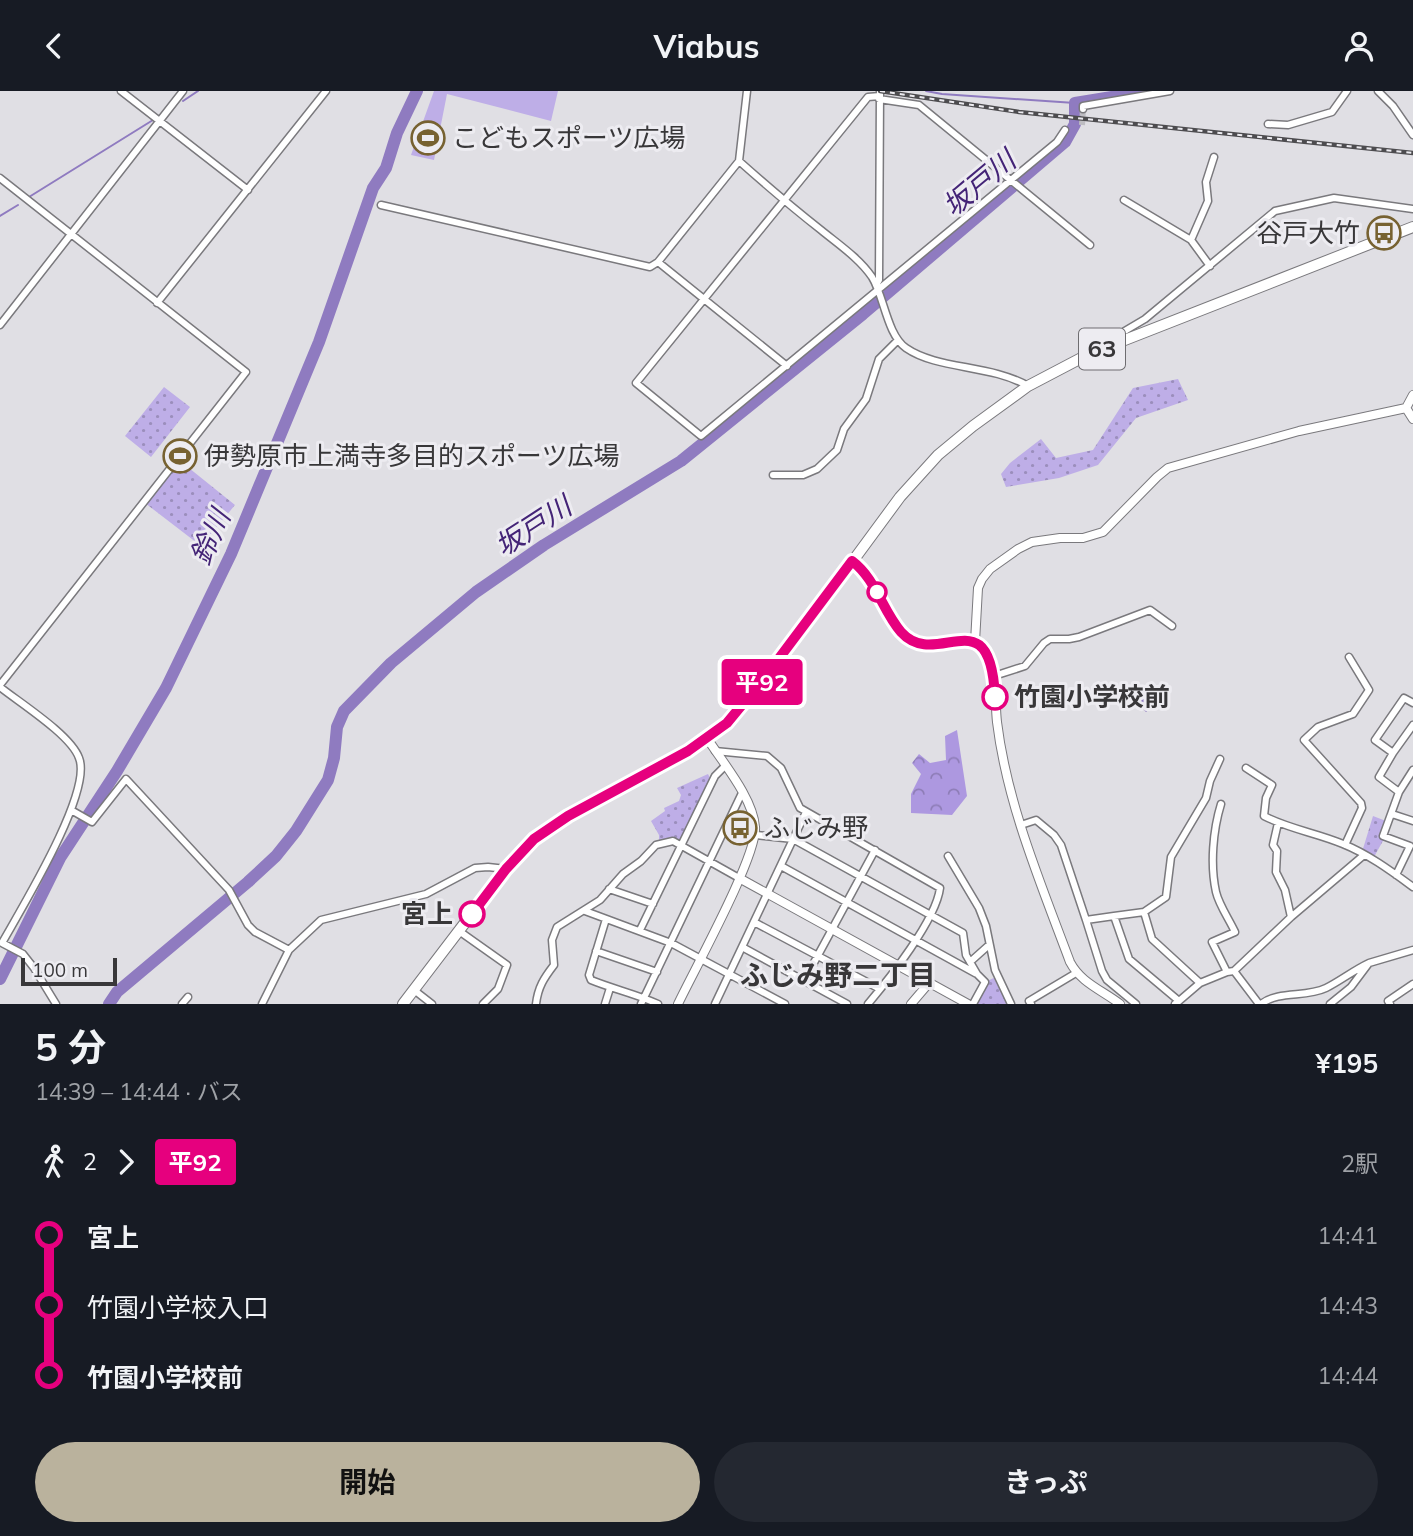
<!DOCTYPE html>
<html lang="ja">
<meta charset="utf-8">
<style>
body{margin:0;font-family:Mulish,"Noto Sans JP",sans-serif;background:#242831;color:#f1f3f6;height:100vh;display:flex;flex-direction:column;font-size:26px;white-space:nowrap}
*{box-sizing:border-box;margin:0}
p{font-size:23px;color:#9ea1a6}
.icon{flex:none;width:38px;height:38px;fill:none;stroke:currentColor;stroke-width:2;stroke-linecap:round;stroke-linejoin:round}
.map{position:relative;height:913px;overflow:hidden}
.panel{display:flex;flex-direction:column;background:#171b24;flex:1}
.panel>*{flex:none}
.badge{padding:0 14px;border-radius:5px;font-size:24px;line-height:46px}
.scale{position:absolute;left:21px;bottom:18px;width:96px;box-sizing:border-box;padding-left:7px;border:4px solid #383739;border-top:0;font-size:19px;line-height:24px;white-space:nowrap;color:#383739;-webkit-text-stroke:5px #edecf1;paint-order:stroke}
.map>.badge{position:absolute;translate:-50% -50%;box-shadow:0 0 0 4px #fff}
.legs{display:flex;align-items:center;gap:10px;height:77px;padding:0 35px;font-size:23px}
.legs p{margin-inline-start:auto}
.head{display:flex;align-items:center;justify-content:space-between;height:119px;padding:0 35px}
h1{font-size:38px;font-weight:700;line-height:52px}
.button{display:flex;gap:14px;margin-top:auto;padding:14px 35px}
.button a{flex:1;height:80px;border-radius:42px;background:#bab29d;color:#111;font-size:28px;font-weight:700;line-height:80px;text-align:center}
.button a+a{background:#242831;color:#f1f3f6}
ul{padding:0 35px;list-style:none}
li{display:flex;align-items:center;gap:24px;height:70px;font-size:26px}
li i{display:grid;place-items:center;width:10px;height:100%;margin:0 9px;background:currentColor}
li i::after{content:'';width:18px;height:18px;margin:-9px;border:5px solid;border-radius:50%;background:#171b24}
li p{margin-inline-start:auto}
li:first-child i{background:linear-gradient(#0000 50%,currentColor 0)}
li:last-child i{background:linear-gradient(currentColor 50%,#0000 0)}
header{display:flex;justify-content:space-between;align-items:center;height:91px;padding:0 35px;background:#171b24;font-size:32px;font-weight:700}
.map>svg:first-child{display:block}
.green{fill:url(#green-dots)}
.forest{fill:url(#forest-crowns)}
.pitch{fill:#beaee7}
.water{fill:#8f7bc0}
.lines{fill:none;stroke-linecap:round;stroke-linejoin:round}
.stream{stroke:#8f7bc0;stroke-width:2}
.river{stroke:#8f7bc0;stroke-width:12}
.minor-tunnel{stroke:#bebdc2;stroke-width:6;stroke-dasharray:6 3;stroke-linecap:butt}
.minor-casing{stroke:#7a797d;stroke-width:9}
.tertiary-casing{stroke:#7a797d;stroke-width:10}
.primary-casing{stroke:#7a797d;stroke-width:12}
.minor{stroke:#fff;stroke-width:6}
.tertiary{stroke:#fff;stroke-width:8}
.primary{stroke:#fff;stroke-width:10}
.rail-casing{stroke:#4d4c4f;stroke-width:4.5}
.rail{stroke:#edecf1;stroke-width:2;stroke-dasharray:5;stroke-linecap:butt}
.line-1-casing{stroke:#fff;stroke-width:16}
.line-1{stroke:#e6007e;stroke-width:10}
.stop-1-dot{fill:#fff;stroke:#e6007e;stroke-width:3.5}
.labels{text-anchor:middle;stroke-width:6;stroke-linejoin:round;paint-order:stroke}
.shield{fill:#edecf1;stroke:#6e6d70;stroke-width:2}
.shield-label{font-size:24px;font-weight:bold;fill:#383739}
.poi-label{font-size:26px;fill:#383739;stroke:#edecf1;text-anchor:start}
.stop-label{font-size:26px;font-weight:bold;fill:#383739;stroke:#edecf1;text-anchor:start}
.water-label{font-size:28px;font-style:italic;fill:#442477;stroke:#edecf1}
.neighbourhood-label{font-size:28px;font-weight:bold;fill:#383739;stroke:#edecf1}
</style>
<header><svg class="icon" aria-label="back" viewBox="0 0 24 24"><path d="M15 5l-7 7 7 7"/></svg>Viabus<svg class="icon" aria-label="person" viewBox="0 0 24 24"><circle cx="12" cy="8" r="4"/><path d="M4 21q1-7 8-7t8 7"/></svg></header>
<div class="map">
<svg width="1413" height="913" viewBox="0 0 1413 913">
<defs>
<pattern id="green-dots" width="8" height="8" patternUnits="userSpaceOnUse" patternTransform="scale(1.75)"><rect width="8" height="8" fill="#beaee7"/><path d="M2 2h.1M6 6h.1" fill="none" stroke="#9b8ebc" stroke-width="1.8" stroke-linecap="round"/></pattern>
<pattern id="forest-crowns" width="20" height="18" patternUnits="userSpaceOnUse" patternTransform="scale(1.75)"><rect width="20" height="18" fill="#ad98e0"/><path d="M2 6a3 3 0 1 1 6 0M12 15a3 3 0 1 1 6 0" fill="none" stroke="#8e7db7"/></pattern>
</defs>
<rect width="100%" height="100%" fill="#e0dfe4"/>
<path class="green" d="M1115 0H1136L1076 11 1075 7Z
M1178 288 1188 309 1136 327 1098 374 1059 387 1006 396 1001 383 1010 372 1041 348 1056 367 1093 359 1133 297Z
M164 296 190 316 151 366 125 345Z
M179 369 235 414 201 455 145 412Z
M708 683 710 687 680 751 659 750V744L651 730 665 720 664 717 679 710 681 704 677 697Z
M1373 725 1386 730 1384 748 1374 766 1362 761Z
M996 886 1010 913H977L987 890Z"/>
<path class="forest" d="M957 639 967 705 952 724 911 722V703L921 683 912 672 919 663 930 672 946 669 945 645Z"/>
<path class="pitch" d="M434 0H558L551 30 447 3 434 69 411 64Z"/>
<path class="water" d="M1155 594 1164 604 1146 621 1137 612Z"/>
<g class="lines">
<path class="stream" d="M926 0 942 3 1075 12
M183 10 198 0
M29 106 153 29
M0 125 18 114"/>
<path class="river" d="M0 888 60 767 117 680 166 597 231 463 319 251 373 97 386 77 397 42 417 0
M109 913 117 901 248 791 276 765 296 740 328 689 334 667 337 636 344 620 391 572 476 501 544 454 681 370 863 223 1065 51 1075 33V12L1148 0"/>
<path class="minor-tunnel" d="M1082 34 1083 18"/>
<defs>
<path id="minor" d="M121 0 248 99
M1378 0 1393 15 1413 44
M880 5 868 6 636 292 701 345 1057 51 1065 39
M879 8 919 14 1090 154
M1083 18V15L1089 14 1170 0
M1268 33 1288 34 1332 21 1347 0
M739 70 747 0
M0 87 246 281 0 594
M1124 109 1191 149 1210 175
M381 114 650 176 658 171 739 70C766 94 793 117 821 139 838 153 859 167 872 186 884 205 887 244 906 257 938 279 990 273 1028 295
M1191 149 1208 110 1206 91 1214 66
M658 171 787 275
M876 194 879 189 880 0
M157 212 326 0
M0 234 183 0
M1116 251 1123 241 1145 228 1275 120 1334 107 1413 118
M773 384H803L817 378 837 359 844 338 866 308 879 268 898 249
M994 585 1025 575 1044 552 1050 548H1069L1079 546 1150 519 1172 535
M0 596C20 612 71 644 79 667 93 701 21 818 2 852L23 863 34 877 56 913
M715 660 767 665 781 677 800 717 940 797C936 829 889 888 868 913
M1393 662 1413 634
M1246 677 1272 694 1266 707 1264 725C1289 738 1317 742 1343 753 1368 763 1391 780 1413 796
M1399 701 1379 686 1393 662 1375 649 1404 607 1413 612
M71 719 92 731 126 688 229 799 248 834 255 841 289 859
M1392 723 1413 730
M1278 732 1273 754 1277 760 1276 781 1285 799 1291 826
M1021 734 1036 729 1054 744 1061 754 1086 829
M756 744 793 748 963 842 966 864 977 883 985 891 973 913
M1345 754 1362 717 1361 712 1304 649 1318 636 1353 623 1369 599 1349 566
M948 765 979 817 986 835 995 879 1011 913
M781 775 975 882
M1396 784 1410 755 1383 745 1399 701 1413 679
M609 798 653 813
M585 820 671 852 785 913
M1144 821 1166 806 1171 766 1206 707 1210 690 1220 668
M1114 825 1086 829 1102 880 1107 889 1136 913
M606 828 589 884 591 889C613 898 636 903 658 913
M754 831 880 898
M640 839 715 685 725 675
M459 840 507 874 498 898 483 913
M742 856 847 913
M596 860 657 881
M970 871 989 854
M1369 872 1413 859
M1234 880 1259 913
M1227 881 1234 880 1291 826 1364 764
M804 890 875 759
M414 899 432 913
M1179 910 1200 892
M182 913 188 906
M262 913 289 859 321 829 426 803 475 777 488 776 506 778
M536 913C538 896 544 887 554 874L552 849 557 836 600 809 623 783 641 770 656 754 673 750 739 787
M605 913 610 897
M641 913 742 702
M715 913 806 721
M1031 913 1029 910 1076 882
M1175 913 1179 910 1129 868 1114 825 1144 821 1152 848 1200 892 1227 881 1212 851 1235 841C1229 828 1219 814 1216 801 1210 774 1213 739 1221 713
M1261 913C1280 899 1305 907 1326 897 1340 890 1354 879 1369 872L1351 896 1330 913
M1390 913 1388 910 1413 893"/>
<path id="tertiary" d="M1406 317 1413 328
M852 470C878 490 888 538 913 550 935 561 966 540 979 554 999 576 994 604 997 631 1007 713 1041 793 1070 871 1081 892 1102 899 1120 913
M975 551 978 497 982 488 990 478 1018 458 1032 451 1060 447H1083L1103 441 1157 386 1168 377 1299 340 1406 317 1413 304
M739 787 968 913
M678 913C693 881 758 764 755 736 753 707 723 672 707 647
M911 913 929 892"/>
<path id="primary" d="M403 913 506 778 534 748 568 725 688 660 727 632 819 516 900 406 938 364 973 335 1028 295 1089 263 1413 136"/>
</defs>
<use href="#minor" class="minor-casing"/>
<use href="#tertiary" class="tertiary-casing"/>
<use href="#primary" class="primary-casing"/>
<use href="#minor" class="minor"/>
<use href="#tertiary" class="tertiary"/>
<use href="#primary" class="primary"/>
<defs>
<path id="rail" d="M880 0 1019 21 1413 62"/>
</defs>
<use href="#rail" class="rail-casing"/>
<use href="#rail" class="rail"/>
</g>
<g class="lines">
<defs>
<path id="line-1" d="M472 823 506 778 534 748 568 725 688 660 727 632 765 586 852 470C876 488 882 519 901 541 937 581 990 503 995 606"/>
</defs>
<use href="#line-1" class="line-1-casing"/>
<use href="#line-1" class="line-1"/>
</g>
<defs>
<symbol id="stadium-ring" viewBox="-11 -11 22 22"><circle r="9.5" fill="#edecf1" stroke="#776231" stroke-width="1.5"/><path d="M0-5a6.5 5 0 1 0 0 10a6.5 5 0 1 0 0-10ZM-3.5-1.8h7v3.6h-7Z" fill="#776231"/></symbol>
<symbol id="bus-ring" viewBox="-11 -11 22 22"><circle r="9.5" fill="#edecf1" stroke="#776231" stroke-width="1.5"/><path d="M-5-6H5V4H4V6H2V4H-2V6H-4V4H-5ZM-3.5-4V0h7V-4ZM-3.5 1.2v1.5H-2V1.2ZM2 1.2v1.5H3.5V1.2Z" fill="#776231"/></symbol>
</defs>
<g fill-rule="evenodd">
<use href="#stadium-ring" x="409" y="28" width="38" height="38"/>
<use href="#bus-ring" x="1365" y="123" width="38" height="38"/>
<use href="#stadium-ring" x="161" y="346" width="38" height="38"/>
<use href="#bus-ring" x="721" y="718" width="38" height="38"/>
</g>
<g class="stop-1-dot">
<circle cx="877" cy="501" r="9"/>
<circle cx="995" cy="606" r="12"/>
<circle cx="472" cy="823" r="12"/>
</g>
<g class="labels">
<rect class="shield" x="1079" y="237.5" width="46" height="41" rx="5"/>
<g class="shield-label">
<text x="1102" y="266">63</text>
</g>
<g class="poi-label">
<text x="452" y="56">こどもスポーツ広場</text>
<text x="1360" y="151" text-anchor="end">谷戸大竹</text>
<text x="204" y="374">伊勢原市上満寺多目的スポーツ広場</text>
<text x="764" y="746">ふじみ野</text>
</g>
<g class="stop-label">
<text x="1014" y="615">竹園小学校前</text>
<text x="453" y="832" text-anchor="end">宮上</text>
</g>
<g class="water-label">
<text transform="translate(979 92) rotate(-40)" y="10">坂戸川</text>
<text transform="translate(533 435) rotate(-33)" y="10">坂戸川</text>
<text transform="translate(210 446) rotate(-66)" y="10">鈴川</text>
</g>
<g class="neighbourhood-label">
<text x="838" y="894">ふじみ野二丁目</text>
</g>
</g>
</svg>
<div class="scale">100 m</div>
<b class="badge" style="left:762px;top:591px;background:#e6007e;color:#fff">平92</b>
</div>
<section class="panel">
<div class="head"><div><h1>5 分</h1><p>14:39 – 14:44 · バス</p></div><b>¥195</b></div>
<div class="legs"><svg class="icon" aria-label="walk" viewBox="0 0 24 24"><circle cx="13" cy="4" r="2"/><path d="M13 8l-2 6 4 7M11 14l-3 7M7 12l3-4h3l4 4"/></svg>2<svg class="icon" aria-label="forward" viewBox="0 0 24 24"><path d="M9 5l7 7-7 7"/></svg><b class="badge" style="background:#e6007e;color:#fff">平92</b><p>2駅</p></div>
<ul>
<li><i style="color:#e6007e"></i><b>宮上</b><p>14:41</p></li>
<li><i style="color:#e6007e"></i><span>竹園小学校入口</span><p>14:43</p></li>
<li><i style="color:#e6007e"></i><b>竹園小学校前</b><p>14:44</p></li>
</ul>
<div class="button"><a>開始</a><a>きっぷ</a></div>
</section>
